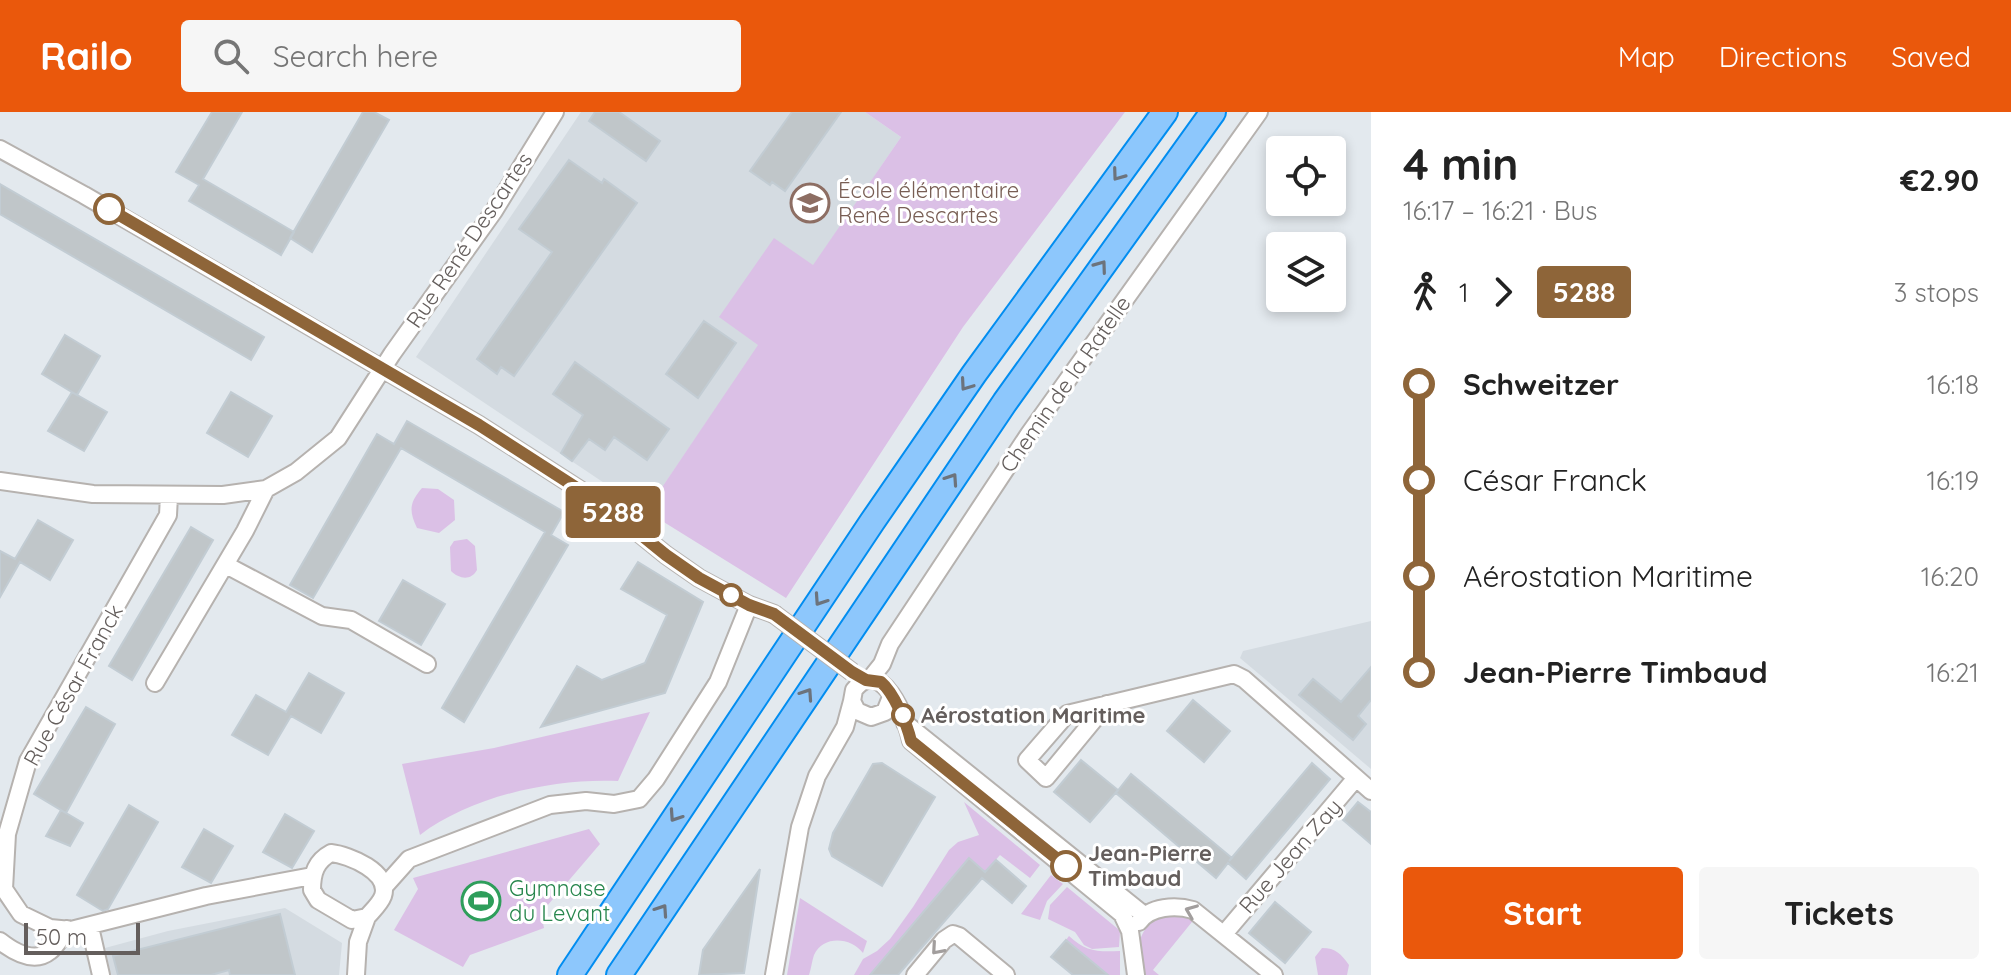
<!DOCTYPE html>
<meta charset="utf-8">
<style>
body{margin:0;font-family:Quicksand,sans-serif;background:#f6f6f6;color:#222;height:100vh;display:flex;flex-direction:column;font-size:30px;white-space:nowrap}
*{box-sizing:border-box;margin:0}
p{font-size:26px;color:#767676}
.icon{flex:none;width:44px;height:44px;fill:none;stroke:currentColor;stroke-width:2;stroke-linecap:round;stroke-linejoin:round}
.map{position:relative;flex:1;overflow:hidden}
.side{display:flex;flex-direction:column;background:#fff;width:640px}
.side>*{flex:none}
.badge{padding:0 16px;border-radius:6px;font-size:28px;line-height:52px}
.buttons{position:absolute;left:1266px;top:24px;display:grid;gap:16px}
.buttons a{display:grid;place-items:center;width:80px;height:80px;border-radius:8px;background:#fff;box-shadow:0 4px 12px #0003;font-size:40px}
.scale{position:absolute;left:24px;bottom:20px;width:116px;box-sizing:border-box;padding-left:8px;border:4px solid #645e5c;border-top:0;font-size:22px;line-height:28px;white-space:nowrap;color:#645e5c;-webkit-text-stroke:6px #fff;paint-order:stroke}
.map>.badge{position:absolute;translate:-50% -50%;box-shadow:0 0 0 4px #fff}
.legs{display:flex;align-items:center;gap:12px;height:88px;padding:0 32px;font-size:26px}
.legs p{margin-inline-start:auto}
.overview{display:flex;align-items:center;justify-content:space-between;height:136px;padding:0 32px}
h1{font-size:44px;font-weight:800;line-height:60px}
.button{display:flex;gap:16px;margin-top:auto;padding:16px 32px}
.button a{flex:1;height:92px;border-radius:8px;background:#ea580c;color:#fff;font-size:32px;font-weight:800;line-height:92px;text-align:center}
.button a+a{background:#f6f6f6;color:#222}
ul{padding:0 32px;list-style:none}
li{display:flex;align-items:center;gap:28px;height:96px;font-size:30px}
li i{display:grid;place-items:center;width:12px;height:100%;margin:0 10px;background:currentColor}
li i::after{content:'';width:20px;height:20px;margin:-10px;border:6px solid;border-radius:50%;background:#fff}
li p{margin-inline-start:auto}
li:first-child i{background:linear-gradient(#0000 50%,currentColor 0)}
li:last-child i{background:linear-gradient(currentColor 50%,#0000 0)}
header{display:flex;align-items:center;gap:48px;box-sizing:border-box;height:112px;padding:0 40px;background:#ea580c;color:#fff}
header strong{font-size:38px}
nav{display:flex;gap:44px;margin-inline-start:auto;font-size:28px}
.search{width:560px;height:72px;background:#f6f6f6;display:flex;align-items:center;gap:20px;box-sizing:border-box;padding:0 28px;border-radius:8px;color:#767676;font-size:30px}
main{display:flex;flex:1;min-height:0}
.map>svg:first-child{display:block}
.education{fill:#d4dbe1}
.green{fill:#dbc0e6}
.building{fill:#c0c6c9;stroke:#c2ccd3;stroke-width:2}
.lines{fill:none;stroke-linecap:round;stroke-linejoin:round}
.minor-casing{stroke:#b6b2af;stroke-width:20}
.highway-casing{stroke:#028df0;stroke-width:28}
.minor{stroke:#fff;stroke-width:16}
.highway{stroke:#8dc7fc;stroke-width:24}
.minor-bridge-casing{stroke:#b6b2af;stroke-width:20;stroke-linecap:butt}
.minor-bridge{stroke:#fff;stroke-width:16}
.oneway{stroke:#6c737c}
.oneway2{stroke:#a29e9d}
.line-1-casing{stroke:#fff;stroke-width:18}
.line-1{stroke:#8e6539;stroke-width:12}
.stop-1-dot{fill:#fff;stroke:#8e6539;stroke-width:4}
.labels{text-anchor:middle;stroke-width:6;stroke-linejoin:round;paint-order:stroke}
.education-label{font-size:22px;fill:#785e54;stroke:#fff;text-anchor:start}
.street-label{font-size:22px;fill:#645e5c;stroke:#fff}
.stop-label{font-size:22px;font-weight:bold;fill:#645e5c;stroke:#fff;text-anchor:start}
.leisure-label{font-size:22px;fill:#27864d;stroke:#fff;text-anchor:start}
</style>
<header>
<strong>Railo</strong>
<div class="search"><svg class="icon" aria-label="search" viewBox="0 0 24 24"><circle cx="10" cy="10" r="6"/><path d="M15 15l6 6"/></svg>Search here</div>
<nav><a>Map</a><a>Directions</a><a>Saved</a></nav>
</header>
<main>
<div class="map">
<svg width="1371" height="863" viewBox="0 0 1371 863">
<rect width="100%" height="100%" fill="#e3e9ee"/>
<path class="education" d="M581 0H865L901 25 646 399 416 245Z
M1371 509V657L1240 546 1243 539Z
M285 796 342 831 339 863H111L105 836 168 819Z"/>
<path class="green" d="M865 0H1125L963 215 786 486 646 399 758 233 719 205 774 126 813 153 901 25Z
M422 376 438 377 454 388 455 408 439 421 417 416C409 399 409 391 422 376Z
M467 427 475 434 477 458C471 469 459 467 451 459L450 435 454 429Z
M650 600 618 669C554 666 471 684 420 723L402 652 494 636Z
M964 690 1040 753 1030 766 1000 743 985 760 969 746 870 863H854L863 847 877 839 890 827 913 795 949 738 958 730 979 723Z
M589 717 600 732 541 801 544 816 470 843 463 855 394 818 418 777 413 766Z
M1051 763 1063 772 1047 789 1040 808 1021 802Z
M1067 775 1118 817 1120 820 1119 835 1092 837 1084 833 1075 820 1048 807 1050 793Z
M800 786 867 829 863 841C851 825 823 823 814 843 812 849 811 857 809 863H787Z
M1173 801 1196 805 1153 858 1159 863H1145C1132 833 1140 809 1173 801Z
M1069 824C1086 840 1098 840 1120 839V863H1108L1066 828Z
M1322 836C1336 836 1341 842 1349 853L1347 863H1318L1315 845Z"/>
<path class="building" d="M212 0H242L203 67 294 120 281 143 189 89 199 73 176 60Z
M363 0H374L389 8 312 140 290 126Z
M595 0H619L660 29 646 49 589 9Z
M792 0H841L785 79 772 70 770 73 750 59Z
M569 48 602 71 604 67 637 91 514 264 501 255 497 262 477 247 552 140 519 117Z
M0 72 264 225 251 248 0 102Z
M704 209 736 231 698 286 666 262Z
M65 223 100 244 77 283 42 262Z
M575 250 669 317 647 348 614 325 605 338 589 327 572 349 561 341 583 303 553 282Z
M72 280 107 300 84 339 48 319Z
M231 280 272 304 248 345 207 321Z
M407 309 564 400 551 423 568 433 464 610 442 596 545 420 401 336 313 486 290 473 377 322 394 332Z
M38 408 73 428 50 468 20 450 0 485V439L15 447Z
M191 415 213 428 132 568 109 554Z
M638 450 703 490 665 581 541 615 577 554 602 568 645 551 667 503 621 477Z
M403 468 445 492 421 533 379 509Z
M1371 555V588L1358 604 1366 612 1353 628 1299 583 1313 567 1341 590Z
M309 561 344 581 321 621 291 604 268 643 232 623 256 583 286 600Z
M1193 588 1230 619 1204 650 1167 619Z
M86 595 115 612 66 701 34 682Z
M1081 648 1118 678 1090 710 1054 680Z
M882 651 935 685 882 774 832 744 829 737 833 721 873 652Z
M1312 651 1330 667 1246 767 1228 751 1216 766 1116 681 1131 662 1232 746 1229 749Z
M1358 690 1371 700V732L1343 708Z
M129 693 158 710 108 797 103 799 77 783Z
M61 698 83 711 70 734 46 724Z
M285 702 314 719 292 756 263 740Z
M204 717 233 734 211 771 182 755Z
M969 746 985 760 996 748 1026 774 1012 791 982 766 898 863H870Z
M760 757 744 861 699 863 703 838Z
M1275 790 1311 820 1285 851 1249 821Z
M280 802 295 863H230L229 858 211 863H118L113 844Z
M1066 828 1108 863H1073L1051 845Z"/>
<g class="lines">
<defs>
<path id="minor" d="M0 37 84 83 479 313 608 396 666 443 699 466 749 493 774 502
M0 369 93 382 223 383 266 377 296 360 338 326 392 242 494 99 555 0
M169 384 168 403 28 649 7 722 4 777 21 802 50 816 71 818 206 784 312 764
M226 453 322 504 351 508 427 552
M870 567 882 552 890 532 1029 322 1259 0
M155 571 245 419 266 377
M891 585 885 600 871 605 857 599 852 589 854 578C881 542 907 608 911 629L1122 802 1130 819 1136 863
M1107 592 1046 666 1027 648 1067 602 1234 562 1244 567 1371 679
M905 611 1144 803
M331 741C349 743 391 760 383 784 380 792 372 799 367 805L352 808 318 788 312 778C312 761 316 749 331 741Z
M384 775 409 747 550 693 586 689 614 692 639 687 656 667 718 570 749 493
M1139 810C1150 794 1176 793 1193 798L1274 863
M90 815 101 863
M1224 822 1356 666
M0 829C14 840 34 852 50 839 57 834 62 823 67 817
M356 863 358 830 367 805
M774 863 800 715 817 664 845 615 852 589
M915 863 944 828 953 822 959 824 1006 863"/>
<path id="highway" d="M570 863 872 410 974 262 1165 0
M619 863 1005 290 1213 0"/>
</defs>
<use href="#minor" class="minor-casing"/>
<use href="#highway" class="highway-casing"/>
<use href="#minor" class="minor"/>
<use href="#highway" class="highway"/>
<defs>
<path id="minor-bridge" d="M774 502 852 560"/>
</defs>
<use href="#minor-bridge" class="minor-bridge-casing"/>
<use href="#minor-bridge" class="minor-bridge"/>
</g>
<defs><path id="oneway-chevron" d="M-2-3.5L2.5 0L-2 3.5" fill="none" stroke-width="1.6" stroke-linecap="round" stroke-linejoin="round" transform="scale(2)"/></defs>
<g class="oneway">
<use href="#oneway-chevron" transform="translate(1118 63) rotate(126)"/>
<use href="#oneway-chevron" transform="translate(1101 154) rotate(-54)"/>
<use href="#oneway-chevron" transform="translate(966 273) rotate(125)"/>
<use href="#oneway-chevron" transform="translate(952 367) rotate(-56)"/>
<use href="#oneway-chevron" transform="translate(820 488) rotate(124)"/>
<use href="#oneway-chevron" transform="translate(807 582) rotate(-56)"/>
<use href="#oneway-chevron" transform="translate(675 704) rotate(124)"/>
<use href="#oneway-chevron" transform="translate(662 798) rotate(-56)"/>
</g>
<g class="oneway2">
<use href="#oneway-chevron" transform="translate(1191 799) rotate(-158)"/>
<use href="#oneway-chevron" transform="translate(937 837) rotate(131)"/>
</g>
<g class="lines">
<defs>
<path id="line-1" d="M109 97 479 313 608 396 666 443 699 466 749 493 774 502 852 560 866 568 881 570C894 581 907 612 911 629L1066 754"/>
</defs>
<use href="#line-1" class="line-1-casing"/>
<use href="#line-1" class="line-1"/>
</g>
<defs>
<symbol id="school-ring" viewBox="-11 -11 22 22"><circle r="9.5" fill="#fff" stroke="#8d6e63" stroke-width="1.5"/><path d="M0-5L7-2L0 1L-7-2ZM-4 1L0 2.5L4 1V4Q0 6-4 4Z" fill="#8d6e63"/></symbol>
<symbol id="stadium-ring" viewBox="-11 -11 22 22"><circle r="9.5" fill="#fff" stroke="#2e9e5b" stroke-width="1.5"/><path d="M0-5a6.5 5 0 1 0 0 10a6.5 5 0 1 0 0-10ZM-3.5-1.8h7v3.6h-7Z" fill="#2e9e5b"/></symbol>
</defs>
<g fill-rule="evenodd">
<use href="#school-ring" x="788" y="69" width="44" height="44"/>
<use href="#stadium-ring" x="459" y="767" width="44" height="44"/>
</g>
<g class="stop-1-dot">
<circle cx="109" cy="97" r="14"/>
<circle cx="731" cy="483" r="10"/>
<circle cx="903" cy="603" r="10"/>
<circle cx="1066" cy="754" r="14"/>
</g>
<g class="labels">
<g class="education-label">
<text x="838" y="86">École élémentaire<tspan x="838" dy="25">René Descartes</tspan></text>
</g>
<g class="street-label">
<text transform="translate(469 128) rotate(-56)" y="8">Rue René Descartes</text>
<text transform="translate(1065 272) rotate(-55)" y="8">Chemin de la Ratelle</text>
<text transform="translate(73 573) rotate(-61)" y="8">Rue César Franck</text>
<text transform="translate(1290 744) rotate(-49)" y="8">Rue Jean Zay</text>
</g>
<g class="stop-label">
<text x="921" y="611">Aérostation Maritime</text>
<text x="1088" y="749">Jean-Pierre<tspan x="1088" dy="25">Timbaud</tspan></text>
</g>
<g class="leisure-label">
<text x="509" y="784">Gymnase<tspan x="509" dy="25">du Levant</tspan></text>
</g>
</g>
</svg>
<div class="buttons">
<a><svg class="icon" aria-label="locate" viewBox="0 0 24 24"><circle cx="12" cy="12" r="6"/><path d="M12 2v4M12 18v4M2 12h4M18 12h4"/></svg></a>
<a><svg class="icon" aria-label="layers" viewBox="0 0 24 24"><path d="M12 4l9 5-9 5-9-5zM3 14l9 5 9-5"/></svg></a>
</div>
<div class="scale">50 m</div>
<b class="badge" style="left:613px;top:400px;background:#8e6539;color:#fff">5288</b>
</div>
<section class="side">
<div class="overview"><div><h1>4 min</h1><p>16:17 – 16:21 · Bus</p></div><b>€2.90</b></div>
<div class="legs"><svg class="icon" aria-label="walk" viewBox="0 0 24 24"><circle cx="13" cy="4" r="2"/><path d="M13 8l-2 6 4 7M11 14l-3 7M7 12l3-4h3l4 4"/></svg>1<svg class="icon" aria-label="forward" viewBox="0 0 24 24"><path d="M9 5l7 7-7 7"/></svg><b class="badge" style="background:#8e6539;color:#fff">5288</b><p>3 stops</p></div>
<ul>
<li><i style="color:#8e6539"></i><b>Schweitzer</b><p>16:18</p></li>
<li><i style="color:#8e6539"></i><span>César Franck</span><p>16:19</p></li>
<li><i style="color:#8e6539"></i><span>Aérostation Maritime</span><p>16:20</p></li>
<li><i style="color:#8e6539"></i><b>Jean-Pierre Timbaud</b><p>16:21</p></li>
</ul>
<div class="button"><a>Start</a><a>Tickets</a></div>
</section>
</main>
